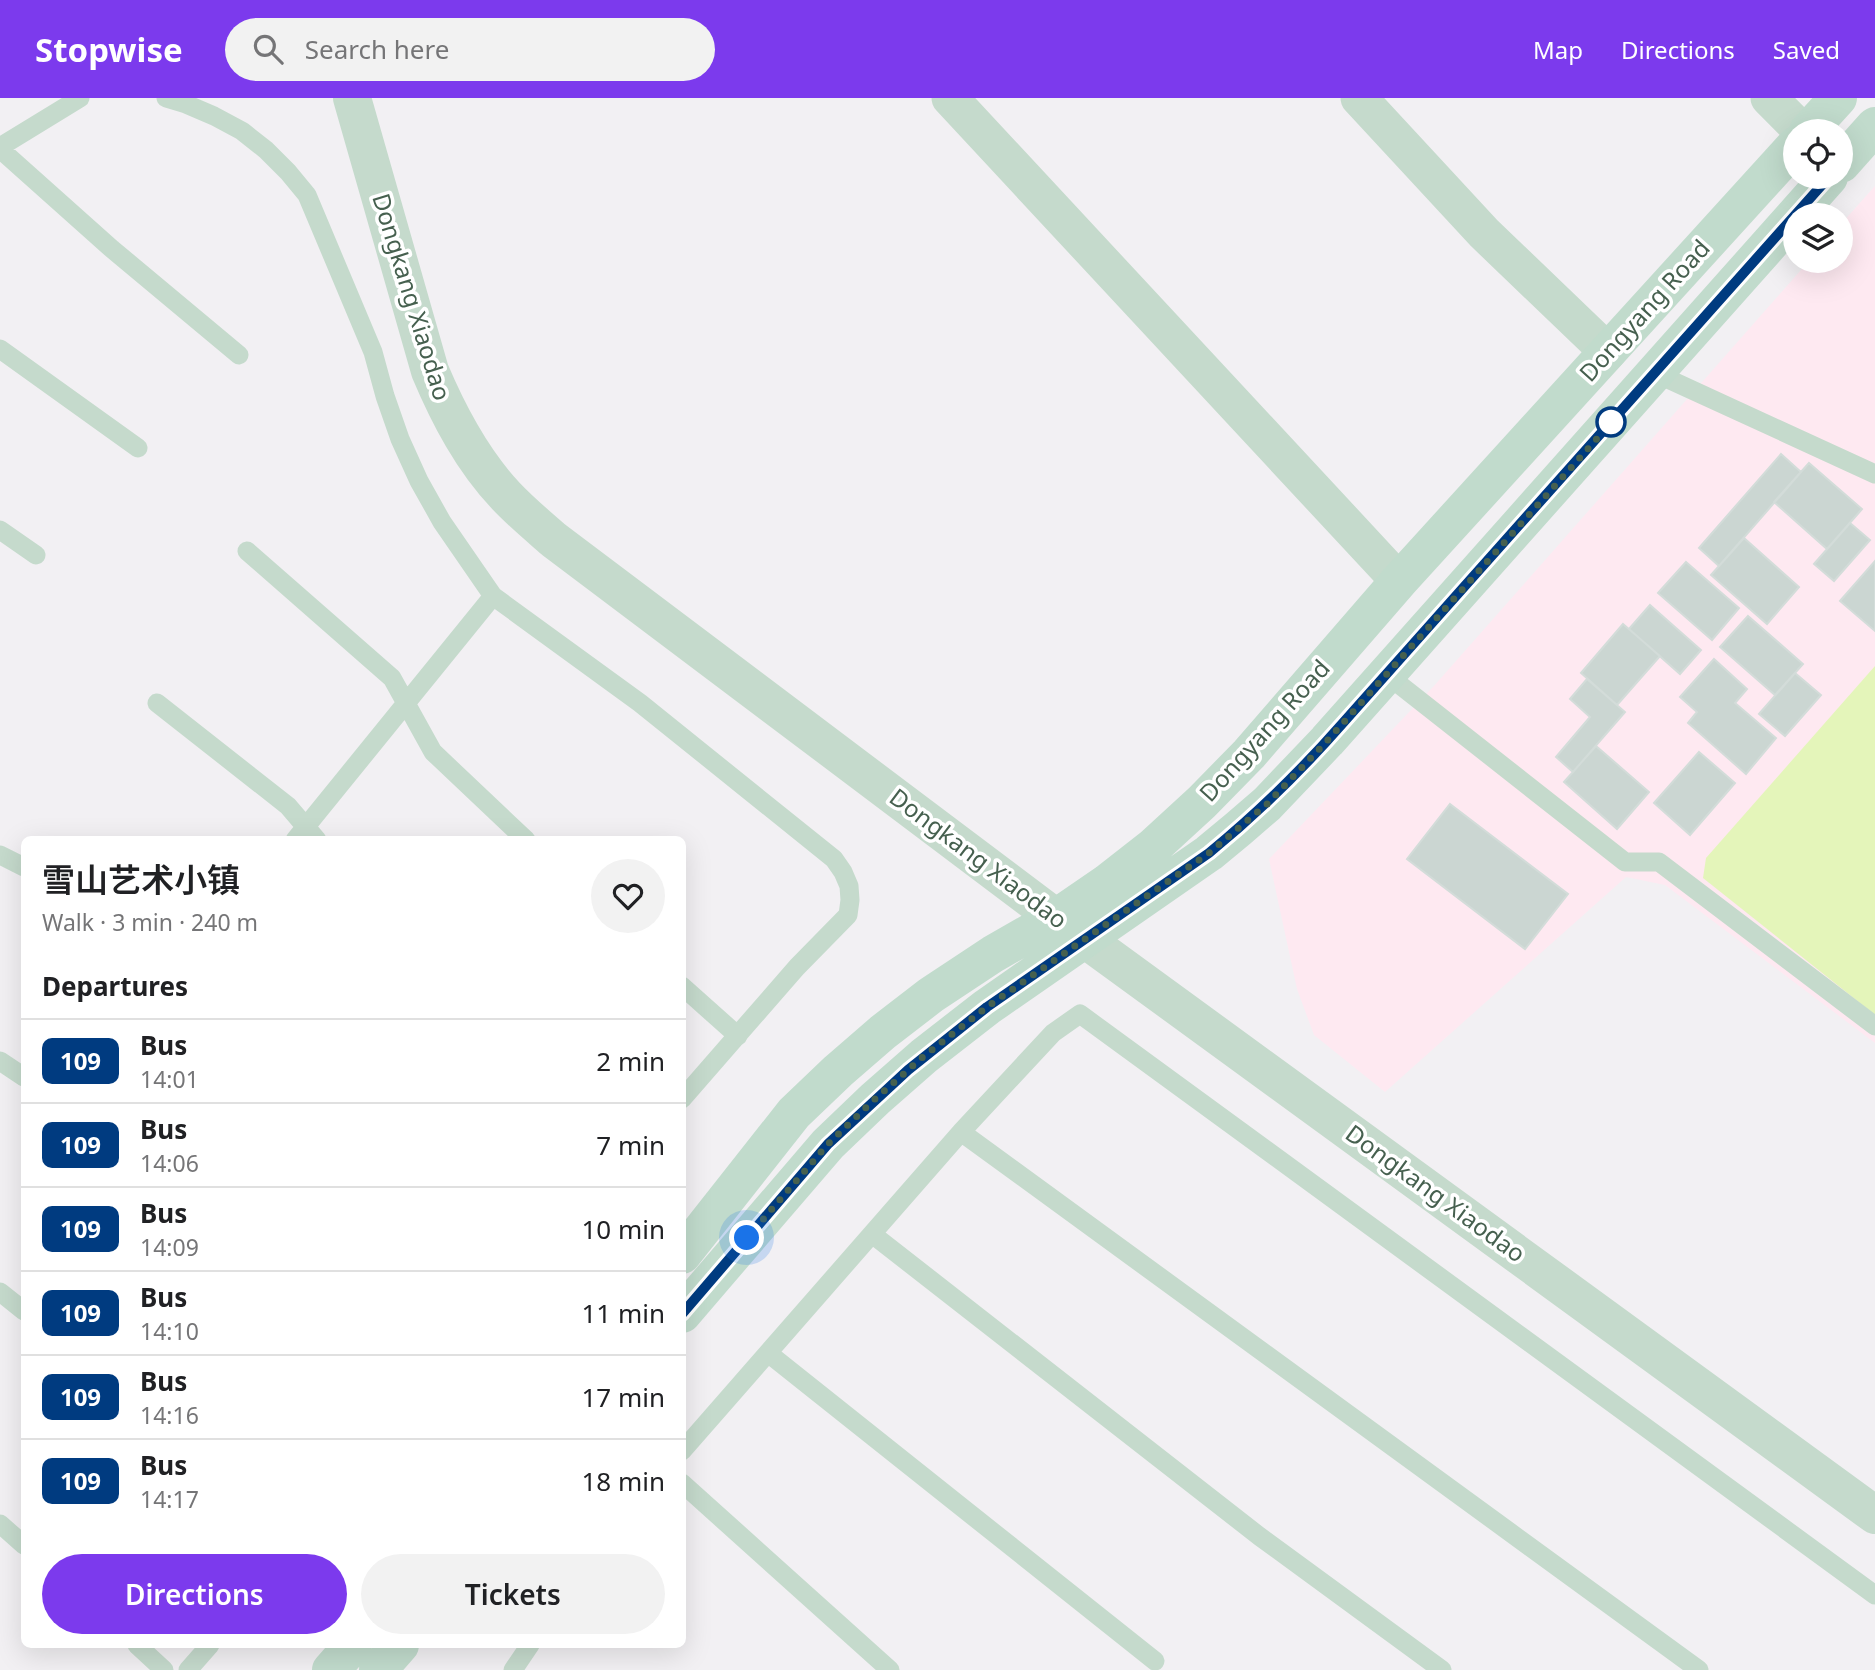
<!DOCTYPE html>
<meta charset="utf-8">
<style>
body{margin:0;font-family:"Noto Sans","Noto Sans SC",sans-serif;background:#f2f2f2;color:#202124;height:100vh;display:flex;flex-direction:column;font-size:26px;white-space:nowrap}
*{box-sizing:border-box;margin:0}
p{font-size:23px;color:#757577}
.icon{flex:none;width:38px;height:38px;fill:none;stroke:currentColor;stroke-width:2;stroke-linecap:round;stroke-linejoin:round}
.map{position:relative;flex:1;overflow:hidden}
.side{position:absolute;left:21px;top:738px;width:665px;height:812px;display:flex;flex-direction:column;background:#fff;border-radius:10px;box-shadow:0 7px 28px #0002}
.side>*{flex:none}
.badge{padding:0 14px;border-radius:10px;font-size:24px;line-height:46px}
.tools{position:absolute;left:1783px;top:21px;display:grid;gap:14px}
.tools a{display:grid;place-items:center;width:70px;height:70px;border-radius:50%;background:#fff;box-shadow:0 7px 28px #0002;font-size:35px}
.you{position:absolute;width:35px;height:35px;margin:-18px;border:5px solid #fff;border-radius:50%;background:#1a73e8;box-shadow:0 0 0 10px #1a73e833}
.map>.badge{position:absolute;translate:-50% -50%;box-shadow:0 0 0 4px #fff}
h2{padding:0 21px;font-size:26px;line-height:63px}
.round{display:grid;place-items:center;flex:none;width:74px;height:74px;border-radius:37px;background:#f2f2f2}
.headline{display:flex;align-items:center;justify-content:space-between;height:119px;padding:0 21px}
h1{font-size:33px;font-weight:600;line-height:52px}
.button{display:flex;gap:14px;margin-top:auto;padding:14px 21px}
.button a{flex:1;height:80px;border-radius:42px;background:#7c3aed;color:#fff;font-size:28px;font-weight:600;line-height:80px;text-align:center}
.button a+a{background:#f2f2f2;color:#202124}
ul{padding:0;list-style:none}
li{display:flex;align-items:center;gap:21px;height:84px;padding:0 21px;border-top:2px solid #e0e0e0}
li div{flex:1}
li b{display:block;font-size:26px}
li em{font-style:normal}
li .badge{min-width:77px;font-weight:700;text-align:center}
header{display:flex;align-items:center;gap:42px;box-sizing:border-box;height:98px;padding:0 35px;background:#7c3aed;color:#fff}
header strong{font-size:33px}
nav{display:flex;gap:38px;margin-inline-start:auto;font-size:24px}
.search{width:490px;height:63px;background:#f2f2f2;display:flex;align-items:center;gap:18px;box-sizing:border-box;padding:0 24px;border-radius:38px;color:#757577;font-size:26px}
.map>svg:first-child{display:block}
.commercial{fill:#fee9f1}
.green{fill:#e4f5ba}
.building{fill:#cbd6d2;stroke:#d3dcd9;stroke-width:2}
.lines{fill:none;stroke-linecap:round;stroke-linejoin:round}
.service{stroke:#c5dacc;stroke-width:19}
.minor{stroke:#c5dacc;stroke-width:37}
.tertiary{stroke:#c5dacc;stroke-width:38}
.secondary{stroke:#c1dbcc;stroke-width:38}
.line-casing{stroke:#fff;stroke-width:16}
.line{stroke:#003b80;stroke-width:10}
.walk{stroke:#46604f;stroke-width:7;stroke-dasharray:0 12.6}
.stop-dot{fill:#fff;stroke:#003b80;stroke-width:3.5}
.labels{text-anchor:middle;stroke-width:7;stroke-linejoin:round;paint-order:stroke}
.street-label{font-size:24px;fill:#46604f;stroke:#fff}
</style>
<header>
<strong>Stopwise</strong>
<div class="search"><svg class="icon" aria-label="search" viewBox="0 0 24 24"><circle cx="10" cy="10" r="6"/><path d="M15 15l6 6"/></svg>Search here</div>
<nav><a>Map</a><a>Directions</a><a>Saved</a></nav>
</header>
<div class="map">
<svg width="1875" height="1572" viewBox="0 0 1875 1572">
<rect width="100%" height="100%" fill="#f2f0f3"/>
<path class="commercial" d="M1875 88V945L1665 787 1626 779 1385 994 1314 937 1297 891 1269 761 1433 589 1809 163H1841V126Z"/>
<path class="green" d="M1875 568V917L1703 780 1706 760Z"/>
<path class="building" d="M1781 356 1801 374 1719 468 1699 450Z
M1809 365 1862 411 1827 451 1774 404Z
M1850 425 1870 442 1834 483 1814 466Z
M1744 440 1799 489 1767 526 1711 477Z
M1875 463V533L1840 503Z
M1686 464 1739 510 1712 542 1658 495Z
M1650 507 1701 552 1680 576 1629 531Z
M1748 518 1803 566 1775 597 1720 549Z
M1623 526 1660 558 1617 607 1581 575Z
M1714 561 1747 591 1735 605 1776 640 1746 676 1688 625 1697 614 1680 599Z
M1795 575 1821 597 1785 638 1759 616Z
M1587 581 1625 614 1573 674 1556 659 1590 619 1570 601Z
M1596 648 1649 694 1617 731 1564 684Z
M1699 654 1735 685 1690 737 1654 705Z
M1450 706 1568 796 1525 851 1407 761Z"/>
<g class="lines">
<path class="service" d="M166 0 186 6 214 18 242 33 266 52 288 74 307 97 373 254 385 298 400 341 419 383 442 424 493 498 640 605 834 761 843 774 849 788 850 802 848 817 797 869 682 1001
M0 49 80 0
M0 51 112 151 239 257
M0 251 138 350
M1655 275 1875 376
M0 432 36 457
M247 453 392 580 433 654 526 742
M1386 576 1625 764H1659L1875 928
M157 605 288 708 317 742
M295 742 493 498
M0 757 24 769
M682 888 738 938
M0 963 24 979
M961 1034 1699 1572
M872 1136 1259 1438 1442 1572
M0 1194 24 1213
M768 1255 1155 1563
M682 1353 961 1034 1053 935 1080 916 1875 1497
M682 1385 890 1572
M0 1426 24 1447
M137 1547 164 1572
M188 1572 210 1547
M513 1572 530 1547"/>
<path class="minor" d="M950 0 1399 483
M1359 0 1484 135 1608 254
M1769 0 1802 33"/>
<path class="tertiary" d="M352 0 430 273C449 318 472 362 506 398 521 414 538 428 554 442L1056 820 1875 1417"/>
<path class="secondary" d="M1808 33 1838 0
M1841 66 1875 28
M682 1157 794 1015 838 973 883 934 931 897 993 856 1056 820 1107 785 1153 749 1202 704 1249 656 1399 483 1796 47
M682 1216 828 1046 875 1001 924 958 987 909 1209 755 1238 731 1267 706 1327 643 1829 79
M331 1572 353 1547
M378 1572 400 1547"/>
</g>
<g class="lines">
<defs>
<path id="line" d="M682 1216 828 1046 908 972 987 909 1209 755C1259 714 1299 675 1342 626L1829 79"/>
</defs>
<use href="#line" class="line-casing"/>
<use href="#line" class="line"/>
<path class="walk" d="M747 1140 828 1046 875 1001 924 958 987 909 1209 755 1267 706 1327 643 1619 316 1611 324"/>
</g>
<circle class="stop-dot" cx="1611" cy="324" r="14"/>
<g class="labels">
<g class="street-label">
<text transform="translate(411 199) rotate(73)" y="8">Dongkang Xiaodao</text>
<text transform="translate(1645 213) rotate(-48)" y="8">Dongyang Road</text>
<text transform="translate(1265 633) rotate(-48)" y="8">Dongyang Road</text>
<text transform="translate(978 761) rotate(37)" y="8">Dongkang Xiaodao</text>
<text transform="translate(1435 1096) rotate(36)" y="8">Dongkang Xiaodao</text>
</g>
</g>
</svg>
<div class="tools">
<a><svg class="icon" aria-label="locate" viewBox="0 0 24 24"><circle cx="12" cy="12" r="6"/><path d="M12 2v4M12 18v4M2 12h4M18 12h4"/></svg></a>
<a><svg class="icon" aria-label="layers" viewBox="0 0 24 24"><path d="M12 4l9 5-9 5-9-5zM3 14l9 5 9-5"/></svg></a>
</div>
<div class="you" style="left:747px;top:1140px"></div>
<section class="side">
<div class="headline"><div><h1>雪山艺术小镇</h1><p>Walk · 3 min · 240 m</p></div><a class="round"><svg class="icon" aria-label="heart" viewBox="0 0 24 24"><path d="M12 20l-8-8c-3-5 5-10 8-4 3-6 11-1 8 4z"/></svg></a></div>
<h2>Departures</h2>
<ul>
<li><span class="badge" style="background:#003b80;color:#fff">109</span><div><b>Bus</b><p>14:01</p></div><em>2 min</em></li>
<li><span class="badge" style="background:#003b80;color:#fff">109</span><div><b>Bus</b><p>14:06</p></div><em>7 min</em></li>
<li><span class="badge" style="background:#003b80;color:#fff">109</span><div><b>Bus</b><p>14:09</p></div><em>10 min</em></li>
<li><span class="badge" style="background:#003b80;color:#fff">109</span><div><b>Bus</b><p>14:10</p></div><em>11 min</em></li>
<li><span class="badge" style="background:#003b80;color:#fff">109</span><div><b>Bus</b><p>14:16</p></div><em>17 min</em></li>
<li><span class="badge" style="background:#003b80;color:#fff">109</span><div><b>Bus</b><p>14:17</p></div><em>18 min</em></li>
</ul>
<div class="button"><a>Directions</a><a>Tickets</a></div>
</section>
</div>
